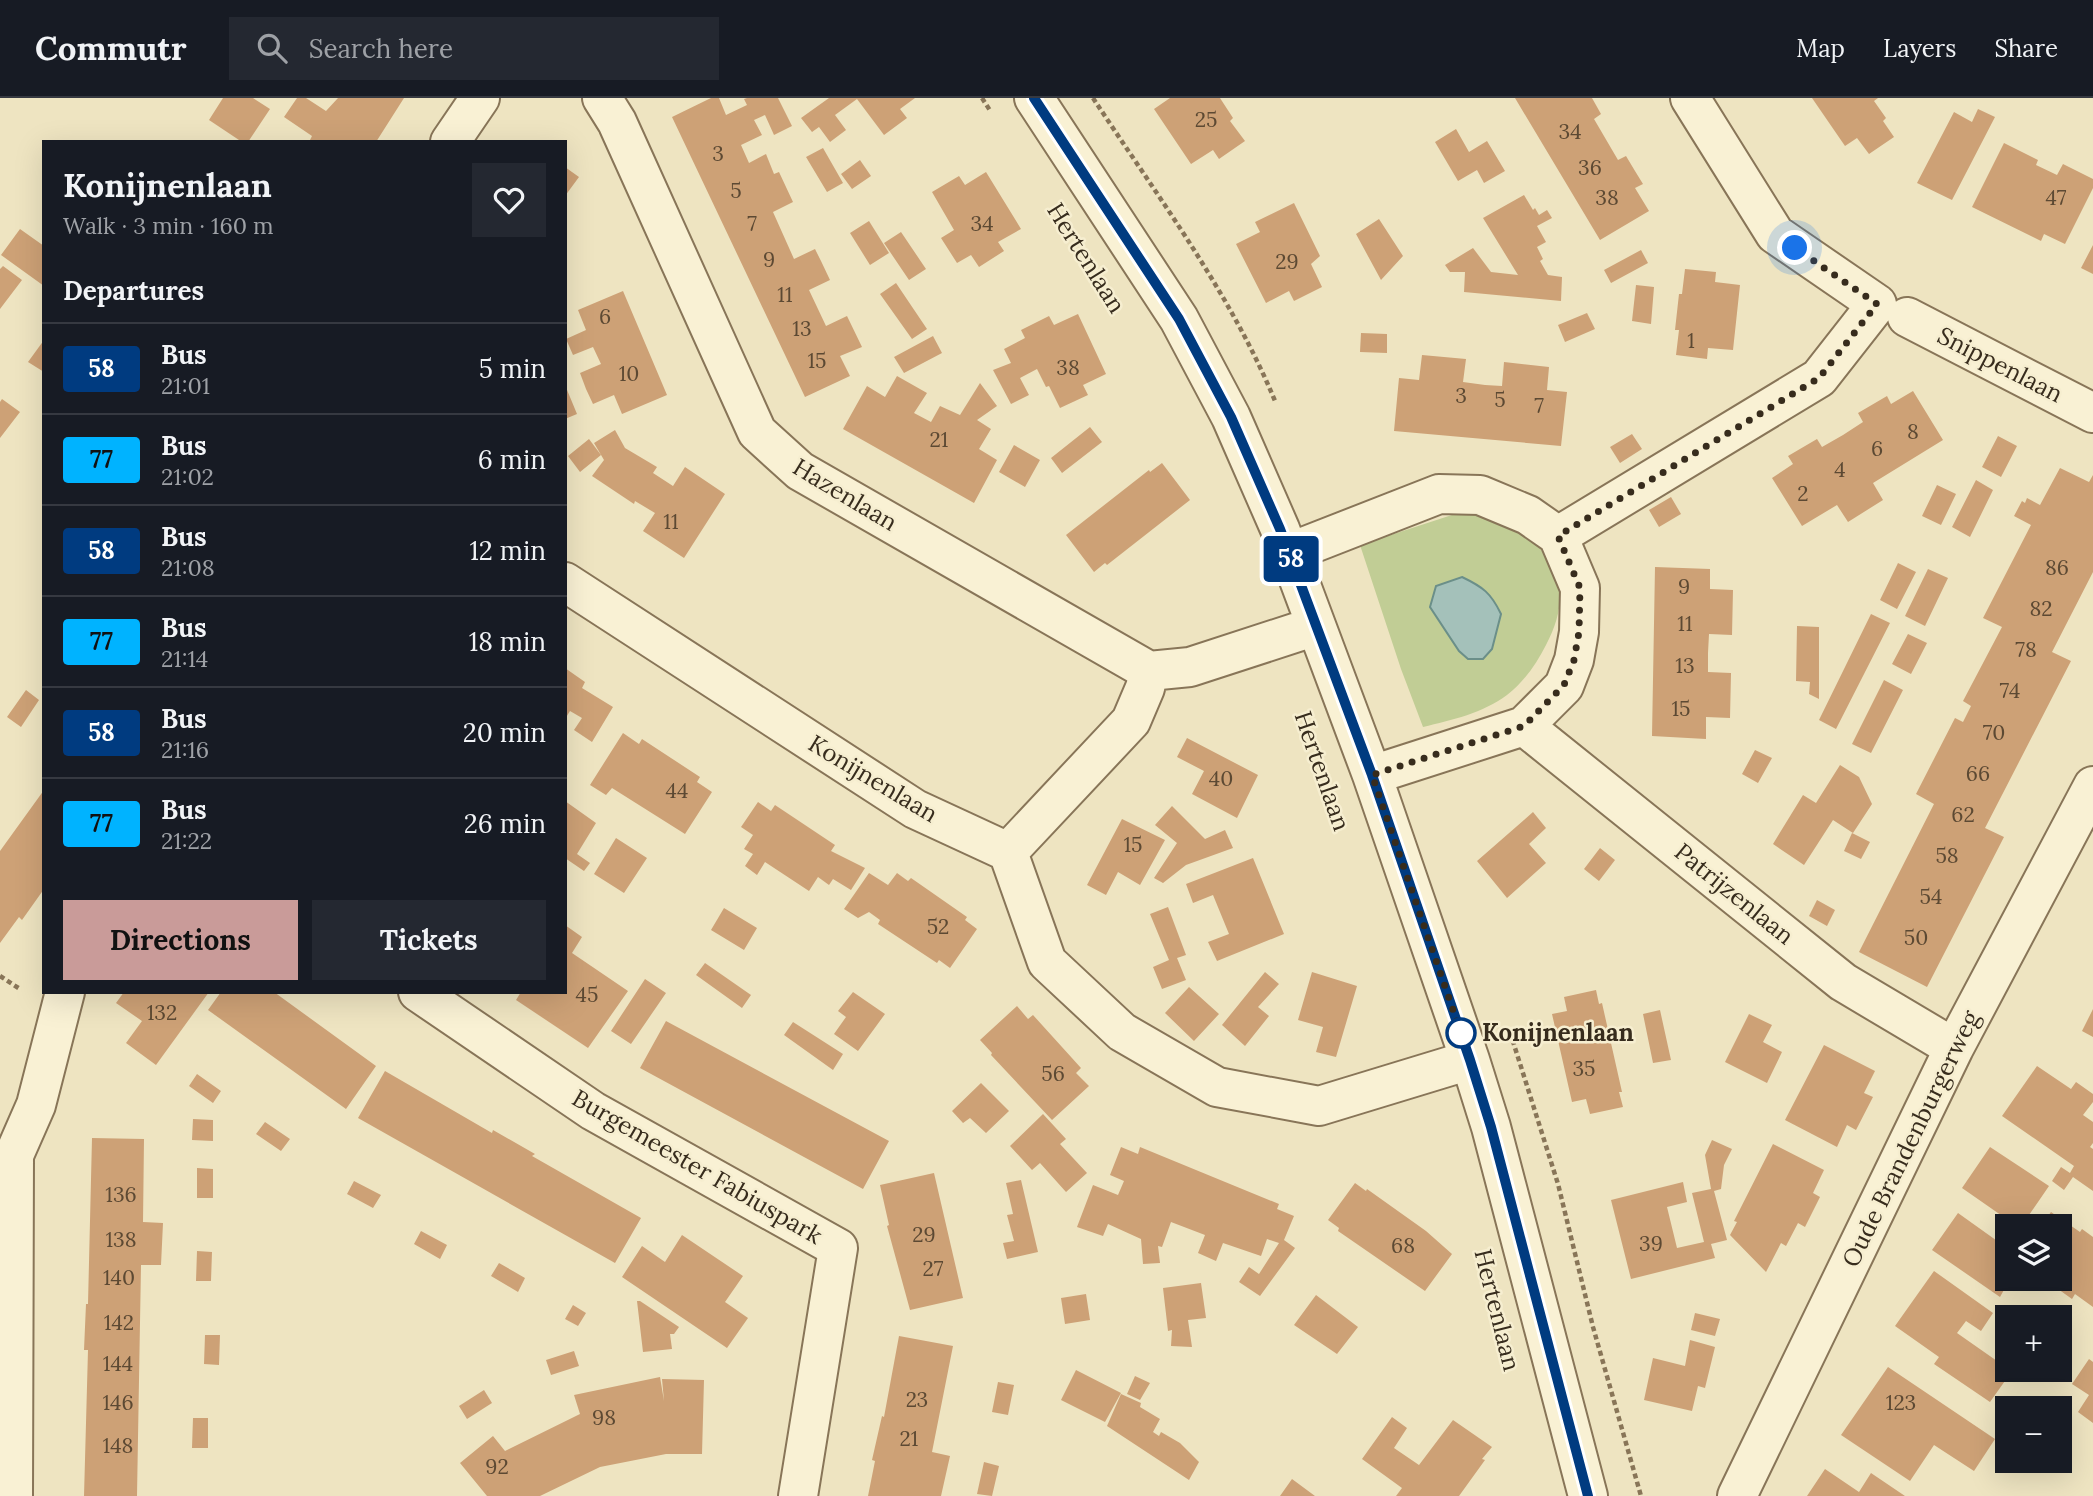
<!DOCTYPE html>
<meta charset="utf-8">
<style>
body{margin:0;font-family:Lora,serif;background:#242831;color:#f1f3f6;height:100vh;display:flex;flex-direction:column;font-size:26px;white-space:nowrap}
*{box-sizing:border-box;margin:0}
p{font-size:23px;color:#9ea1a6}
.icon{flex:none;width:38px;height:38px;fill:none;stroke:currentColor;stroke-width:2;stroke-linecap:round;stroke-linejoin:round}
.map{position:relative;flex:1;overflow:hidden}
.sheet{position:absolute;left:42px;top:42px;width:525px;height:854px;display:flex;flex-direction:column;background:#171b24;border-radius:0px;box-shadow:0 7px 28px #0002}
.sheet>*{flex:none}
.badge{padding:0 14px;border-radius:5px;font-size:24px;line-height:46px}
.tools{position:absolute;left:1995px;top:1116px;display:grid;gap:14px}
.tools a{display:grid;place-items:center;width:77px;height:77px;border-radius:0px;background:#171b24;box-shadow:0 7px 28px #0002;font-size:35px}
.you{position:absolute;width:35px;height:35px;margin:-18px;border:5px solid #fff;border-radius:50%;background:#1a73e8;box-shadow:0 0 0 10px #1a73e833}
.map>.badge{position:absolute;translate:-50% -50%;box-shadow:0 0 0 4px #fff}
h2{padding:0 21px;font-size:26px;line-height:63px}
.round{display:grid;place-items:center;flex:none;width:74px;height:74px;border-radius:0px;background:#242831}
.headline{display:flex;align-items:center;justify-content:space-between;height:119px;padding:0 21px}
h1{font-size:33px;font-weight:700;line-height:52px}
.action{display:flex;gap:14px;margin-top:auto;padding:14px 21px}
.action a{flex:1;height:80px;border-radius:0px;background:#c99b99;color:#111;font-size:28px;font-weight:700;line-height:80px;text-align:center}
.action a+a{background:#242831;color:#f1f3f6}
ul{padding:0;list-style:none}
li{display:flex;align-items:center;gap:21px;height:91px;padding:0 21px;border-top:2px solid #363941}
li div{flex:1}
li b{display:block;font-size:26px}
li em{font-style:normal}
li .badge{min-width:77px;font-weight:700;text-align:center}
header{display:flex;align-items:center;gap:42px;box-sizing:border-box;height:98px;padding:0 35px;background:#171b24;border-bottom:2px solid #363941}
header strong{font-size:33px}
nav{display:flex;gap:38px;margin-inline-start:auto;font-size:24px}
.search{width:490px;height:63px;background:#242831;display:flex;align-items:center;gap:18px;box-sizing:border-box;padding:0 24px;border-radius:0px;color:#9ea1a6;font-size:26px}
.map>svg:first-child{display:block}
.green{fill:#c1cd95;fill-rule:evenodd}
.water{fill:#a4c1ba;stroke:#6b8f89;stroke-width:2}
.building{fill:#cda176}
.lines{fill:none;stroke-linecap:round;stroke-linejoin:round}
.minor-casing{stroke:#887558;stroke-width:42}
.path{stroke:#887558;stroke-width:4.5;stroke-dasharray:5 3.5;stroke-linecap:butt}
.minor{stroke:#f9f1d4;stroke-width:38}
.line-casing{stroke:#fff;stroke-width:16}
.line{stroke:#003b80;stroke-width:10}
.walk{stroke:#372c1d;stroke-width:7;stroke-dasharray:0 12.6}
.stop-dot{fill:#fff;stroke:#003b80;stroke-width:3.5}
.labels{text-anchor:middle;stroke-width:5;stroke-linejoin:round;paint-order:stroke}
.number-label{font-size:21px;fill:#5c4933}
.street-label{font-size:24px;fill:#372c1d;stroke:#f6eed0}
.stop-label{font-size:24px;font-weight:bold;fill:#372c1d;stroke:#f6eed0;text-anchor:start}
</style>
<header>
<strong>Commutr</strong>
<div class="search"><svg class="icon" aria-label="search" viewBox="0 0 24 24"><circle cx="10" cy="10" r="6"/><path d="M15 15l6 6"/></svg>Search here</div>
<nav><a>Map</a><a>Layers</a><a>Share</a></nav>
</header>
<div class="map">
<svg width="2093" height="1398" viewBox="0 0 2093 1398">
<rect width="100%" height="100%" fill="#eee4c1"/>
<path class="green" d="M1458 415C1468 416 1480 415 1490 418 1502 420 1518 430 1527 438 1564 470 1569 503 1546 547 1537 565 1524 584 1507 597 1483 615 1452 622 1423 629L1401 571 1360 447ZM1436 489 1501 516 1492 551 1459 553 1431 509Z"/>
<path class="water" d="M1462 479C1483 489 1491 495 1501 516L1492 551 1483 561H1468L1459 553 1430 509 1436 488Z"/>
<path class="building" d="M223 0H253L270 11 248 44H242L209 22Z
M297 0H306L326 13 338 0H404L376 44H313L310 42 312 38 284 19Z
M711 0H719L726 17 747 7 744 1 747 0H778L792 28 774 37 765 17 754 22 762 37 741 47 749 65 766 56 774 76 779 74 793 104 773 114 794 161 815 151 821 163 830 182 809 192 826 228 847 218 862 249 840 258 850 278 805 299 672 19Z
M829 0H915L900 11 907 20 884 37 857 1 835 17 846 32 830 44 819 29 812 34 801 20Z
M1170 0H1220L1233 20 1230 23 1245 43 1219 61 1213 52 1191 66 1154 11Z
M1515 0H1592L1601 16 1594 21 1618 62 1626 58 1635 73 1643 86 1635 90 1649 113 1600 142Z
M1812 0H1878L1874 3 1886 20 1883 23 1894 39 1869 56 1857 40 1845 48Z
M1978 11 1995 19 1952 102 1917 85 1954 14 1972 24Z
M1456 31 1469 54 1487 43 1505 73 1484 85 1477 72 1458 83 1435 44Z
M2004 45 2038 62 2036 67 2057 77 2063 66 2093 81V90L2065 146 2044 136 2041 143 1972 109Z
M823 50 843 85 827 94 806 59Z
M860 62 871 78 852 91 841 76Z
M565 69 579 79 565 98Z
M986 74 1021 131 998 144 1004 153 979 169 971 157 957 165 941 140 954 132 932 94 959 78 965 87Z
M1524 97 1533 112 1535 110 1539 117 1547 112 1552 120 1537 128 1546 144 1537 149 1543 161 1540 163 1548 177 1562 179 1561 203 1464 194 1465 174H1450L1445 167 1473 150 1491 174 1518 177 1483 120Z
M1294 105 1320 158 1311 166 1322 189 1294 203 1289 193 1266 205 1236 146 1260 134 1255 124Z
M1379 121 1403 158 1381 182 1356 136Z
M869 123 889 155 870 167 850 135Z
M20 131 44 148V188L1 157Z
M901 134 926 171 909 182 884 145Z
M2093 147V176L2081 170Z
M1641 152 1648 165 1611 185 1604 172Z
M3 168 22 182 0 211V171Z
M1685 171 1716 174 1715 184 1740 187 1733 252 1708 250 1707 261 1676 257 1679 232H1675L1679 196H1682Z
M896 185 927 231 912 241 880 196Z
M1636 187 1654 189 1651 226 1632 223Z
M623 193 667 297 622 316 614 297 593 306 586 291 580 275 601 266 593 249 573 257 566 241 586 232 578 212Z
M1587 215 1595 231 1565 244 1558 227Z
M1078 216 1106 276 1083 287 1088 297 1060 310 1049 288 1046 289 1037 271 1020 280 1029 297 1011 306 993 272 1011 265 1004 251 1025 240 1021 232 1049 218 1054 227Z
M1361 235 1387 236V255L1360 254Z
M933 238 942 255 904 275 894 259Z
M44 242V274L28 264Z
M1422 257 1466 261 1463 284 1485 287 1502 288 1504 264 1549 269 1547 292 1567 294 1561 348 1394 333 1399 280 1419 282Z
M897 278 927 295 914 315 931 324 940 308 960 317 980 285 997 308 977 322 991 331 979 351 997 362 974 405 843 331 867 288 885 299Z
M565 287 577 316 565 321Z
M1913 293 1943 342 1873 385 1883 402 1848 424 1837 407 1802 428 1772 380 1793 366 1788 358 1817 341 1822 349 1843 337 1863 324 1858 315 1887 298 1891 306Z
M2 301 20 314 0 340V304Z
M1090 329 1102 344 1062 375 1051 360Z
M615 332 625 350 657 369 653 375 673 388 685 369 725 396 684 460 643 433 655 415 635 403 634 406 592 378 604 362 594 345Z
M1632 336 1642 351 1620 365 1610 349Z
M1998 338 2017 348 2001 379 1982 369Z
M589 341 601 357 580 374 568 358Z
M1014 347 1040 362 1025 389 999 374Z
M1162 365 1190 402 1107 467 1105 465 1094 474 1066 437 1149 372 1150 374Z
M2060 370 2089 384 2093 377V474L2052 554 2071 563 1985 730 2004 739 1927 889 1859 854 1934 706 1916 696 1955 620 1963 624 1971 608 1963 603 2002 529 1983 520 2031 427 2014 418 2022 403 2025 405 2027 400 2040 407Z
M1976 382 1993 392 1970 439 1952 429Z
M1937 387 1956 396 1941 427 1922 418Z
M1671 399 1681 416 1659 429 1649 412Z
M1898 465 1916 474 1897 511 1880 502Z
M1655 469 1710 471V491L1733 492 1732 537 1709 536 1708 555V574L1731 575 1730 620 1706 619V641L1652 638Z
M1928 471 1948 480 1925 528 1905 518Z
M1871 516 1890 525 1836 631 1819 622Z
M1797 528 1819 529V601L1809 596 1810 584 1796 583Z
M1908 536 1927 545 1911 576 1892 566Z
M565 570 585 584 582 590 613 609 592 644 574 632 582 620 570 613 565 621Z
M1884 582 1903 592 1871 655 1852 646Z
M26 592 39 602 21 629 7 619Z
M623 635 639 646 642 641 700 679 697 684 712 694 685 736 612 690 606 697 590 687Z
M1187 640 1258 677 1237 720 1192 696 1204 673 1177 659Z
M1755 652 1772 660 1758 685 1742 676Z
M1840 667 1859 679 1872 706 1853 735 1833 722 1804 767 1773 746 1803 697 1816 705Z
M44 692V791L22 822 19 819 0 845V753Z
M565 703 596 725 577 756 590 765 584 773 565 760Z
M758 704 771 713 775 707 835 747 831 753 865 770 851 792 833 781 829 787 818 779 809 793 765 764 757 777 745 768 753 756 744 751 753 737 741 729Z
M1172 708 1205 741 1225 732 1233 750 1186 767 1163 785 1154 780 1177 745 1155 727Z
M1533 714 1546 730 1529 746 1546 765 1507 800 1477 763Z
M1122 721 1165 742 1140 787 1118 774 1106 797 1087 787Z
M1852 735 1870 744 1861 761 1844 753Z
M616 740 647 760 624 795 594 776Z
M1600 750 1615 762 1599 783 1584 771Z
M1253 760 1284 836 1217 863 1208 844 1229 836 1213 797 1193 805 1186 786Z
M869 775 888 787 897 775 908 783 911 780 967 819 965 822 977 831 950 870 939 862 937 865 878 826 880 822 869 814 858 820 844 811Z
M1817 802 1835 812 1827 828 1809 818Z
M1168 809 1186 857 1177 860 1186 882 1162 891 1153 869 1169 862 1150 816Z
M724 810 757 830 744 852 711 832Z
M565 827 582 839 572 855 628 893 588 950 516 902 521 894H565Z
M705 865 751 897 742 910 696 877Z
M1265 874 1279 886 1258 909 1269 918 1245 948 1222 927Z
M1312 874 1357 888 1336 959 1316 954 1323 929 1298 922Z
M645 881 666 895 631 946 611 933Z
M1189 889 1219 916 1194 943 1165 915Z
M1596 892 1599 906 1602 905 1622 994H1619L1623 1009 1590 1016 1586 1001 1572 1004 1552 916 1567 913 1564 899Z
M124 894H209L156 967 126 945 142 923 116 905Z
M221 894H274L376 968 346 1011 208 912Z
M853 894 885 916 858 953 834 936 846 919 838 913Z
M1017 908 1028 921 1033 917 1081 970 1076 975 1089 988 1052 1022 991 957 992 955 980 942Z
M2093 911V939L2082 933Z
M1660 912 1671 962 1653 965 1643 916Z
M1749 916 1772 927 1763 944 1782 954 1767 985 1725 964Z
M666 923 889 1043 863 1091 640 970Z
M793 924 843 956 833 972 784 937Z
M1824 947 1875 973 1864 995 1873 999 1856 1032 1847 1027 1837 1049 1785 1022Z
M2037 968 2071 991 2076 984 2093 996V1004L2083 1017 2093 1024V1045L2090 1049 2093 1051V1093L2073 1079 2064 1092 2052 1083 2061 1069 2070 1075 2074 1068 2002 1018Z
M385 973 492 1035 493 1032 535 1056 532 1058 641 1120 615 1165 358 1020Z
M197 976 221 993 213 1005 189 988Z
M981 985 1009 1013 986 1035 970 1020 963 1025 952 1013Z
M1043 1016 1066 1041 1060 1046 1087 1075 1066 1094 1040 1065 1032 1072 1010 1048Z
M193 1021 213 1022V1043L192 1042Z
M265 1024 290 1041 281 1053 256 1036Z
M92 1040 144 1041 143 1124 163 1125 161 1167H141L137 1398H84L88 1252H84L86 1206H88Z
M1712 1042 1732 1051 1724 1067 1721 1091 1714 1093 1727 1142 1711 1146 1715 1160 1631 1181 1611 1102 1683 1084 1687 1104 1667 1109 1677 1150 1704 1144 1692 1095 1711 1091 1705 1057Z
M1773 1046 1824 1072 1813 1095 1820 1099 1805 1129 1798 1125 1786 1148 1781 1145 1766 1174 1730 1137 1737 1124 1734 1123Z
M1121 1049 1138 1056 1140 1049 1279 1106 1277 1111 1294 1118 1284 1142 1295 1150 1260 1198 1239 1184 1249 1169 1259 1176 1279 1145 1267 1141 1261 1158 1223 1145 1216 1163 1198 1155 1205 1137 1171 1124 1162 1149 1158 1148 1160 1165 1143 1166 1141 1141 1108 1126 1103 1138 1077 1129 1093 1087 1118 1097 1124 1083 1110 1077Z
M1990 1049 2049 1088 2029 1117 2042 1126 2051 1114 2080 1134 2082 1131 2093 1139V1209L2075 1196 2072 1201 2044 1181H2060V1129H2018L1962 1090Z
M197 1070 213 1071V1100H197Z
M934 1075 963 1200 910 1212 887 1128 889 1127 880 1087Z
M1021 1082 1038 1154 1007 1161 1003 1145 1014 1143 1007 1117 1013 1116 1006 1085Z
M354 1083 381 1097 373 1110 347 1096Z
M1355 1085 1366 1093 1367 1091 1426 1133 1452 1156 1425 1193 1338 1133 1339 1130 1328 1122Z
M1958 1115 2007 1150V1181H2010L2000 1199 1932 1152Z
M421 1133 447 1147 440 1161 414 1146Z
M682 1137 743 1178 725 1204 748 1220 727 1250 622 1179 642 1148 665 1164Z
M197 1153 212 1154 211 1183H196Z
M499 1165 525 1180 518 1194 491 1178Z
M1934 1173 1993 1215 1981 1233 1966 1223 1957 1235 2007 1270V1272L2012 1273 1990 1304 1934 1266 1939 1259 1895 1228Z
M1201 1185 1206 1220 1188 1222 1192 1249 1171 1248 1172 1232 1168 1233 1163 1190Z
M1086 1196 1090 1222 1065 1226 1061 1200Z
M1316 1197 1358 1229 1337 1256 1294 1227Z
M637 1203H640L679 1229 674 1236H670L672 1251 643 1254Z
M573 1207 586 1215 578 1228 565 1221Z
M1695 1215 1720 1221 1715 1238 1691 1232Z
M205 1237H220L219 1267 204 1266Z
M899 1238 953 1248 932 1354 950 1358 941 1398H868L875 1363 872 1362 882 1318 884 1319Z
M1690 1242 1715 1249 1705 1290 1698 1288 1692 1313 1644 1302 1653 1260 1685 1268Z
M574 1253 579 1268 551 1277 546 1262Z
M2089 1261 2093 1264V1325L2078 1314 2089 1297 2072 1286Z
M1888 1269 1995 1341 1974 1373 1934 1347 1910 1383 1841 1337Z
M1076 1272 1121 1295 1105 1324 1061 1302Z
M1135 1278 1150 1285 1140 1302 1127 1296Z
M660 1279 664 1303 662 1281 704 1282 702 1356H666L600 1369 540 1398H487L460 1365 493 1338 505 1353 580 1316 574 1297Z
M998 1284 1014 1287 1008 1317 992 1314Z
M484 1292 492 1305 467 1321 459 1308Z
M1121 1296 1141 1305 1140 1309 1160 1321 1153 1334 1159 1338 1161 1334 1180 1345 1199 1364 1189 1382 1107 1328Z
M1392 1319 1407 1330 1394 1350 1419 1367 1453 1322 1492 1349 1482 1361 1485 1362 1459 1398H1396L1402 1390 1362 1361Z
M193 1320H208V1350H192Z
M984 1364 999 1368 992 1398 977 1396Z
M1825 1371 1859 1394 1871 1375 1905 1398H1807Z
M1292 1381 1315 1398H1280Z"/>
<g class="lines">
<defs>
<path id="minor" d="M602 0 617 24 757 334 800 373 1149 573 1190 569 1316 528
M1034 0 1179 221 1231 319 1280 431 1372 677 1470 962 1491 1029 1588 1398
M450 44 480 0
M1907 219 2093 315
M1558 438 1819 280 1877 206 1775 136 1690 0
M1288 455 1439 396 1480 397 1528 417 1558 438 1580 490 1579 534 1574 562 1564 588 1524 628 1372 677
M565 484 915 711 1008 754 1047 864 1122 934 1217 989 1319 1008 1470 962
M1524 628 1843 884 1954 950
M1008 754 1131 623 1145 590 1149 573
M418 894 593 1013 838 1150 798 1398
M13 1398 14 1057 36 1007 65 894
M1737 1398 1954 950 2093 688"/>
</defs>
<use href="#minor" class="minor-casing"/>
<path class="path" d="M982 0 991 14
M1093 0C1156 96 1231 196 1275 303
M0 878 20 891
M1510 934 1558 1086 1593 1229 1641 1398"/>
<use href="#minor" class="minor"/>
</g>
<g class="lines">
<defs>
<path id="line" d="M1034 0 1179 221 1231 319 1280 431 1372 677 1470 962 1491 1029 1588 1398"/>
</defs>
<use href="#line" class="line-casing"/>
<use href="#line" class="line"/>
<path class="walk" d="M1461 935 1372 677 1524 628 1564 587 1574 562 1579 534 1580 490 1558 438 1819 280 1877 206 1795 150"/>
</g>
<circle class="stop-dot" cx="1461" cy="935" r="14"/>
<g class="labels">
<g class="number-label">
<text x="1206" y="29">25</text>
<text x="1570" y="41">34</text>
<text x="718" y="63">3</text>
<text x="1590" y="77">36</text>
<text x="736" y="100">5</text>
<text x="1607" y="107">38</text>
<text x="2056" y="107">47</text>
<text x="752" y="133">7</text>
<text x="982" y="133">34</text>
<text x="769" y="169">9</text>
<text x="1287" y="171">29</text>
<text x="785" y="204">11</text>
<text x="605" y="226">6</text>
<text x="802" y="238">13</text>
<text x="1691" y="250">1</text>
<text x="817" y="270">15</text>
<text x="1068" y="277">38</text>
<text x="629" y="283">10</text>
<text x="1461" y="305">3</text>
<text x="1500" y="309">5</text>
<text x="1539" y="315">7</text>
<text x="1913" y="341">8</text>
<text x="939" y="349">21</text>
<text x="1877" y="358">6</text>
<text x="1840" y="379">4</text>
<text x="1803" y="403">2</text>
<text x="671" y="431">11</text>
<text x="2057" y="477">86</text>
<text x="1684" y="496">9</text>
<text x="2041" y="518">82</text>
<text x="1685" y="533">11</text>
<text x="2026" y="559">78</text>
<text x="1685" y="575">13</text>
<text x="2010" y="600">74</text>
<text x="1681" y="618">15</text>
<text x="1994" y="642">70</text>
<text x="1978" y="683">66</text>
<text x="1221" y="688">40</text>
<text x="677" y="700">44</text>
<text x="1963" y="724">62</text>
<text x="1133" y="754">15</text>
<text x="1947" y="765">58</text>
<text x="1931" y="806">54</text>
<text x="938" y="836">52</text>
<text x="1916" y="847">50</text>
<text x="587" y="904">45</text>
<text x="162" y="922">132</text>
<text x="1584" y="978">35</text>
<text x="1053" y="983">56</text>
<text x="121" y="1104">136</text>
<text x="924" y="1144">29</text>
<text x="121" y="1149">138</text>
<text x="1651" y="1153">39</text>
<text x="1403" y="1155">68</text>
<text x="933" y="1178">27</text>
<text x="119" y="1187">140</text>
<text x="119" y="1232">142</text>
<text x="118" y="1273">144</text>
<text x="917" y="1309">23</text>
<text x="118" y="1312">146</text>
<text x="1901" y="1312">123</text>
<text x="604" y="1327">98</text>
<text x="909" y="1348">21</text>
<text x="118" y="1355">148</text>
<text x="497" y="1376">92</text>
</g>
<g class="street-label">
<text transform="translate(1086 160) rotate(58)" y="8">Hertenlaan</text>
<text transform="translate(2000 267) rotate(27)" y="8">Snippenlaan</text>
<text transform="translate(845 397) rotate(31)" y="8">Hazenlaan</text>
<text transform="translate(1322 673) rotate(71)" y="8">Hertenlaan</text>
<text transform="translate(873 681) rotate(31)" y="8">Konijnenlaan</text>
<text transform="translate(1734 796) rotate(39)" y="8">Patrijzenlaan</text>
<text transform="translate(1911 1041) rotate(-64)" y="8">Oude Brandenburgerweg</text>
<text transform="translate(697 1069) rotate(30)" y="8">Burgemeester Fabiuspark</text>
<text transform="translate(1497 1212) rotate(76)" y="8">Hertenlaan</text>
</g>
<g class="stop-label">
<text x="1482" y="943">Konijnenlaan</text>
</g>
</g>
</svg>
<div class="tools">
<a><svg class="icon" aria-label="layers" viewBox="0 0 24 24"><path d="M12 4l9 5-9 5-9-5zM3 14l9 5 9-5"/></svg></a>
<a>+</a>
<a>−</a>
</div>
<div class="you" style="left:1795px;top:150px"></div>
<b class="badge" style="left:1291px;top:461px;background:#003b80;color:#fff">58</b>
<section class="sheet">
<div class="headline"><div><h1>Konijnenlaan</h1><p>Walk · 3 min · 160 m</p></div><a class="round"><svg class="icon" aria-label="heart" viewBox="0 0 24 24"><path d="M12 20l-8-8c-3-5 5-10 8-4 3-6 11-1 8 4z"/></svg></a></div>
<h2>Departures</h2>
<ul>
<li><span class="badge" style="background:#003b80;color:#fff">58</span><div><b>Bus</b><p>21:01</p></div><em>5 min</em></li>
<li><span class="badge" style="background:#00b3ff;color:#111">77</span><div><b>Bus</b><p>21:02</p></div><em>6 min</em></li>
<li><span class="badge" style="background:#003b80;color:#fff">58</span><div><b>Bus</b><p>21:08</p></div><em>12 min</em></li>
<li><span class="badge" style="background:#00b3ff;color:#111">77</span><div><b>Bus</b><p>21:14</p></div><em>18 min</em></li>
<li><span class="badge" style="background:#003b80;color:#fff">58</span><div><b>Bus</b><p>21:16</p></div><em>20 min</em></li>
<li><span class="badge" style="background:#00b3ff;color:#111">77</span><div><b>Bus</b><p>21:22</p></div><em>26 min</em></li>
</ul>
<div class="action"><a>Directions</a><a>Tickets</a></div>
</section>
</div>
